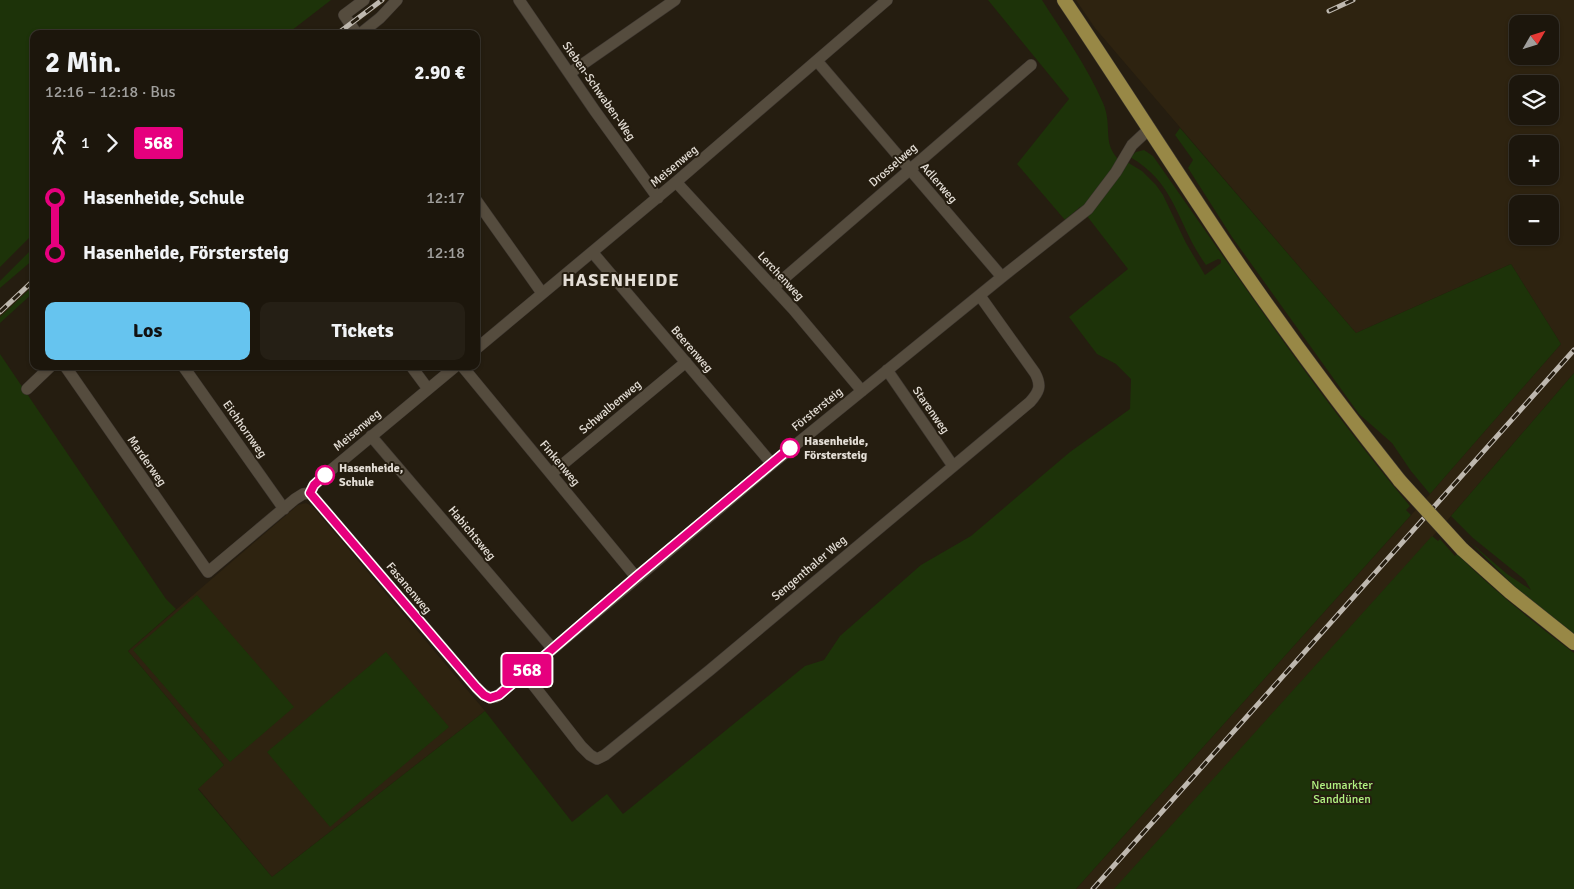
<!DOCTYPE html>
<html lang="de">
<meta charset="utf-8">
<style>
body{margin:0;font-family:Signika,sans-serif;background:#251f15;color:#f1f3f6;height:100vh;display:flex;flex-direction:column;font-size:19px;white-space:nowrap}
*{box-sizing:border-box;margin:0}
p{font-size:16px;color:#a09f9d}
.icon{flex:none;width:28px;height:28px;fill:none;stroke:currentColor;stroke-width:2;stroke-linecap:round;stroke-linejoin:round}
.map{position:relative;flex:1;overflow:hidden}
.sheet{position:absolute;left:30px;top:30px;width:450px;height:340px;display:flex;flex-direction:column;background:#1c160c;border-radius:10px;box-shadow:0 1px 4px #0004,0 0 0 1px #3a352d}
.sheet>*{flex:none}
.badge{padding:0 10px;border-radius:4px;font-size:18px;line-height:32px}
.needle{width:32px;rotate:51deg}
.controls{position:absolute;left:1509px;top:15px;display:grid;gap:10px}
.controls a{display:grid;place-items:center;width:50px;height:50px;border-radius:10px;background:#1c160c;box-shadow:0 1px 4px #0004,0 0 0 1px #3a352d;font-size:25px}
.map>.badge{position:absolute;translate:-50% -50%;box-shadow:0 0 0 2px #fff}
.legs{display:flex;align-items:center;gap:8px;height:55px;padding:0 15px;font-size:16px}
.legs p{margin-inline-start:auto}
.headline{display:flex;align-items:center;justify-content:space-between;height:85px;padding:0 15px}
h1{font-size:28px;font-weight:700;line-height:38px}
.cta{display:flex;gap:10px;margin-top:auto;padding:10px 15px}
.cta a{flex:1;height:58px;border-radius:10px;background:#66c4ef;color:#111;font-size:20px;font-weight:700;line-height:58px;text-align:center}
.cta a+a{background:#251f15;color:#f1f3f6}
ul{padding:0 15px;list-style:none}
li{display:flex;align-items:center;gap:18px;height:55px;font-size:19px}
li i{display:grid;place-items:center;width:8px;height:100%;margin:0 6px;background:currentColor}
li i::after{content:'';width:12px;height:12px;margin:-6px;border:4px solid;border-radius:50%;background:#1c160c}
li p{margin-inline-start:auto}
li:first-child i{background:linear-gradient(#0000 50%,currentColor 0)}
li:last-child i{background:linear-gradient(currentColor 50%,#0000 0)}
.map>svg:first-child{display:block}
.built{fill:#2e2310;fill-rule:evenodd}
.green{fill:#1d3309}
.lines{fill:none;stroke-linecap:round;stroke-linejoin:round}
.minor-casing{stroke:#3d3630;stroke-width:12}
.major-casing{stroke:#3d3630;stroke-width:15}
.minor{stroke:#554c3e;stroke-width:11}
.major{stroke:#988846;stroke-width:14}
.rail-casing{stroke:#beb8af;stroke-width:5}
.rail{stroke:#251d10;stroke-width:3;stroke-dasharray:9;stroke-linecap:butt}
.major-bridge-casing{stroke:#3d3630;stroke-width:15;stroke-linecap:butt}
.major-bridge{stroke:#988846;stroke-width:14}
.line-1-casing{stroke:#fff;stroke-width:11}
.line-1{stroke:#e6007e;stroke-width:8}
.stop-1-dot{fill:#fff;stroke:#e6007e;stroke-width:2.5}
.labels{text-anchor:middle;stroke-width:4;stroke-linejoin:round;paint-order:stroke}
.street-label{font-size:12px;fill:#e4ded6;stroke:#251d10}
.stop-label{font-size:12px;font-weight:bold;fill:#e4ded6;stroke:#251d10;text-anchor:start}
.park-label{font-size:12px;fill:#b2f182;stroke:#251d10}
.district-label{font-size:18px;font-weight:bold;letter-spacing:1px;fill:#e4ded6;stroke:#251d10}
</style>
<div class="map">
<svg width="1574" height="889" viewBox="0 0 1574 889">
<rect width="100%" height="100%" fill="#251d10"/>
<path class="built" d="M378 0H388L357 23 358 15Z
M1076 0H1574V373L1451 516 1115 889H1076L1430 494 1561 344 1511 264 1356 333 1095 28ZM1518 24H1550V56H1518ZM1518 84H1550V116H1518ZM1518 144H1550V176H1518ZM1518 204H1550V236H1518Z
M34 276V285L0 317V308Z
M306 503 312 506 485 711 272 877 198 788 224 765 128 651 298 505Z"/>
<path class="green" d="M0 0H331L287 34H34V233L0 267Z
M988 0H1042C1063 33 1087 66 1103 103 1114 128 1099 146 1125 165L1127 162 1142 171 1156 185 1163 195 1186 243 1205 275 1221 263V260L1218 259 1206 265C1177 225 1177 184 1130 157L1136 152 1144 150 1153 156C1236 274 1317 395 1410 506L1406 510 1411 515 1076 889H0V354L166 599 176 609 128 651 224 765 198 789 272 877 485 711 572 822 607 794 623 814 805 666 824 660 840 636 921 565 971 536 1070 452 1130 409 1131 379 1116 364 1097 354 1069 317 1128 269 1080 207 1065 220 1017 164 1069 99Z
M1180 128 1356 333 1511 264 1561 344 1430 494 1411 471 1392 443 1359 414 1232 237 1188 168 1193 160 1175 135Z
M34 247V259L0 288V281Z
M34 285V292L0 323V317Z
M1574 373V634L1515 587 1470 542 1507 574 1531 590 1525 580 1473 538 1451 516Z
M1432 536 1438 541 1440 539 1455 556 1457 554C1493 590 1533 622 1574 653V889H1114Z
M197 595 294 707 230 762 133 650Z
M386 652 449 727 330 827 267 752Z"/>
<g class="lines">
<defs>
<path id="minor" d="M519 0 595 111 658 198
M357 34 344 15 364 0
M360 34 380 18 397 0
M817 61 1002 277
M570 73 675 0
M676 182 793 309 862 391
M476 200 542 293
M593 253 772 464
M774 287 1031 65
M476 349 676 182 887 0
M65 366 208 572 295 499 303 494 310 493
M183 366 284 509
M411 366 428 389
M462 366 636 577
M887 370 953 466
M27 389 51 366
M371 436 552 648
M551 474 686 362
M310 493 476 687C481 693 487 699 496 697L772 464 1002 277 1088 209 1116 172 1132 145 1148 130
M310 493 314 485 325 475 456 366
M524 673 581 746 590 755 597 759 605 755 710 670 1030 402C1039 392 1042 386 1035 373L980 296"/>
<path id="major" d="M1064 0C1124 89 1181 180 1242 269 1292 341 1345 412 1400 481
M1462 549 1510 592 1574 643"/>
</defs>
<use href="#minor" class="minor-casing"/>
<use href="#major" class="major-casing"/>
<use href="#minor" class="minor"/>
<use href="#major" class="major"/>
<defs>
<path id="rail" d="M1329 11 1353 0
M337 34 382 0
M0 312 34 280
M1093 889 1574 350"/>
</defs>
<use href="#rail" class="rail-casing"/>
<use href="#rail" class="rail"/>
<defs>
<path id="major-bridge" d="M1400 481 1462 549"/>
</defs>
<use href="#major-bridge" class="major-bridge-casing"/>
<use href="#major-bridge" class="major-bridge"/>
</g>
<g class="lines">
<defs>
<path id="line-1" d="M325 475 314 485 310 493 476 687 484 695 490 698 499 695 636 577 790 448"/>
</defs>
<use href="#line-1" class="line-1-casing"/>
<use href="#line-1" class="line-1"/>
</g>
<g class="stop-1-dot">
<circle cx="790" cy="448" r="9"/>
<circle cx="325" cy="475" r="9"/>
</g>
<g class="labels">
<g class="street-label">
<text transform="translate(599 91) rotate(55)" y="4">Sieben-Schwaben-Weg</text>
<text transform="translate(893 165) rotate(-41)" y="4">Drosselweg</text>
<text transform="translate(674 166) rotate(-40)" y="4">Meisenweg</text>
<text transform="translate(939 183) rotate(49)" y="4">Adlerweg</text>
<text transform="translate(781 276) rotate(47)" y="4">Lerchenweg</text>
<text transform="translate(692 349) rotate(49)" y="4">Beerenweg</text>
<text transform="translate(610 407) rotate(-40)" y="4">Schwalbenweg</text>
<text transform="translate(817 409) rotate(-39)" y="4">Förstersteig</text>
<text transform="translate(931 410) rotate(55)" y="4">Starenweg</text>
<text transform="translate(245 429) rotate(55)" y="4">Eichhornweg</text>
<text transform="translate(357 430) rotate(-40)" y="4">Meisenweg</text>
<text transform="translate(147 461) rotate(55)" y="4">Marderweg</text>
<text transform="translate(560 463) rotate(50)" y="4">Finkenweg</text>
<text transform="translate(472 533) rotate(50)" y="4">Habichtsweg</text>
<text transform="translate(809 568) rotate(-40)" y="4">Sengenthaler Weg</text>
<text transform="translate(409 588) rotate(50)" y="4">Fasanenweg</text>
</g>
<g class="stop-label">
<text x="804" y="445">Hasenheide,<tspan x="804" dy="14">Förstersteig</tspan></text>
<text x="339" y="472">Hasenheide,<tspan x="339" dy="14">Schule</tspan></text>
</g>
<g class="park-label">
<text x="1342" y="789">Neumarkter<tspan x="1342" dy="14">Sanddünen</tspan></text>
</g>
<g class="district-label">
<text x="621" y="286">HASENHEIDE</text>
</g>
</g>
</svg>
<div class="controls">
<a><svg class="needle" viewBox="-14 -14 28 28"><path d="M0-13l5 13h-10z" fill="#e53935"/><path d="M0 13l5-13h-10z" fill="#a09f9d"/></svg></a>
<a><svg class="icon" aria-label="layers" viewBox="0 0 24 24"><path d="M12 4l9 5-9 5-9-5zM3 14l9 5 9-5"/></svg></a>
<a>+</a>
<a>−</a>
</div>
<b class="badge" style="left:527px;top:670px;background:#e6007e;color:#fff">568</b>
<section class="sheet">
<div class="headline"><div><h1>2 Min.</h1><p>12:16 – 12:18 · Bus</p></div><b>2.90 €</b></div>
<div class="legs"><svg class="icon" aria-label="walk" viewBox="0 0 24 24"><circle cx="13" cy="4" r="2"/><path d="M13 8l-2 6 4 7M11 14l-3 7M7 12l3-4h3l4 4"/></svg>1<svg class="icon" aria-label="forward" viewBox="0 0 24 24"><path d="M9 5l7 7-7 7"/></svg><b class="badge" style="background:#e6007e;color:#fff">568</b></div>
<ul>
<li><i style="color:#e6007e"></i><b>Hasenheide, Schule</b><p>12:17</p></li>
<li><i style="color:#e6007e"></i><b>Hasenheide, Förstersteig</b><p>12:18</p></li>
</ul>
<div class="cta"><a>Los</a><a>Tickets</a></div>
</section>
</div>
